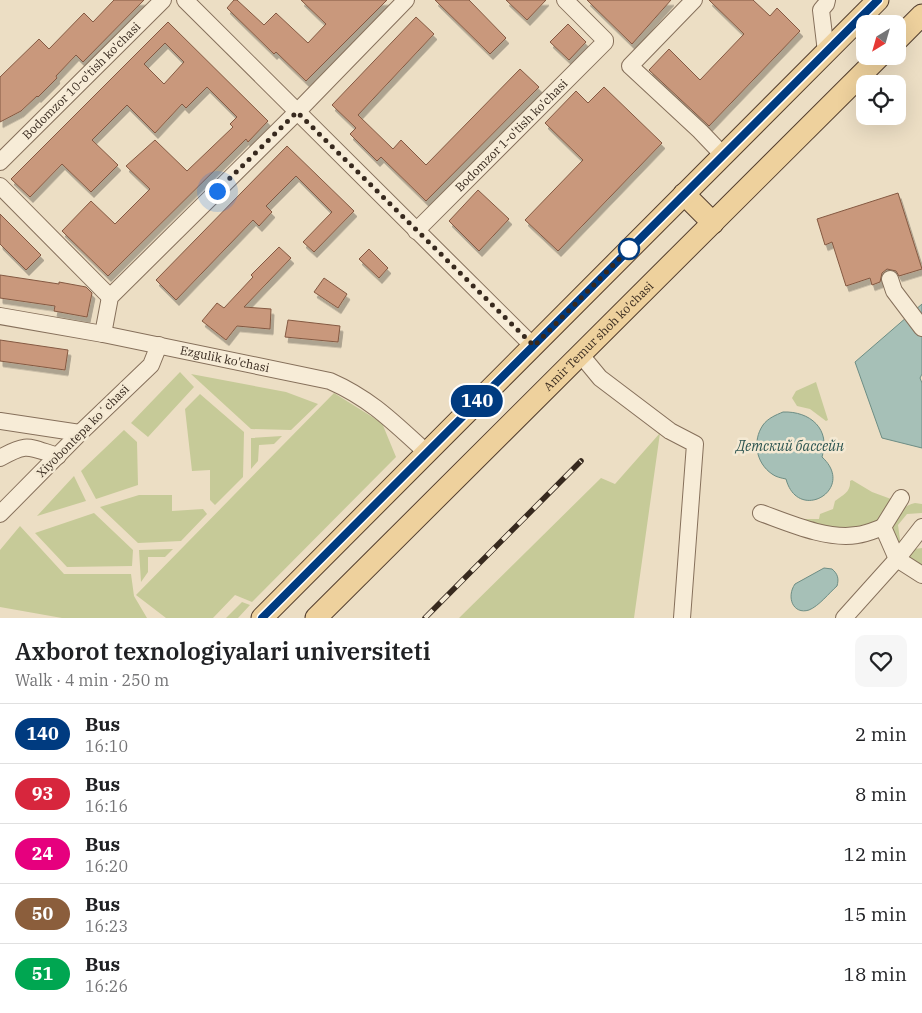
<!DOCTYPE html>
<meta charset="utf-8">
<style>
body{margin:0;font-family:"IBM Plex Serif",serif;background:#f6f6f6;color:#202124;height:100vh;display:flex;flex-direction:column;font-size:19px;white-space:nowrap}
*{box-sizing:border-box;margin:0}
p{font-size:16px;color:#757577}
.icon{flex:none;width:28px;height:28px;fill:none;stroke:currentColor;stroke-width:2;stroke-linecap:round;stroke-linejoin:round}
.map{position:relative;height:618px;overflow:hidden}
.sheet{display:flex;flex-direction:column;background:#fff;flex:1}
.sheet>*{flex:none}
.badge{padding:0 10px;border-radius:16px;font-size:18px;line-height:32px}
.needle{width:32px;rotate:217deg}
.controls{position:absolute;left:856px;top:15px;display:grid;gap:10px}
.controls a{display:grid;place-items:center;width:50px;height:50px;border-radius:10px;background:#fff;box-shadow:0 5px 20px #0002;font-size:25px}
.you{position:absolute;width:25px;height:25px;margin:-12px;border:4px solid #fff;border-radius:50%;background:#1a73e8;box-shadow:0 0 0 8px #1a73e833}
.map>.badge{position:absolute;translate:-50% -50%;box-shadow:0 0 0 2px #fff}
.round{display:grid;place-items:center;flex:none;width:52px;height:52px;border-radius:10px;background:#f6f6f6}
.summary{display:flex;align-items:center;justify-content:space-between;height:85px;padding:0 15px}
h1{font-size:24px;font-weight:600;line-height:38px}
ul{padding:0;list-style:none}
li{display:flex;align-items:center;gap:15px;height:60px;padding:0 15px;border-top:1px solid #e0e0e0}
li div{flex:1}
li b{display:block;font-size:19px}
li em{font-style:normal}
li .badge{min-width:55px;font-weight:700;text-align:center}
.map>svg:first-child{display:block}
.green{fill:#c6ca98}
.water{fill:#a6c0b7;stroke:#6d8d84}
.building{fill:#c9987b;stroke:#845942;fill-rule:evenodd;filter:url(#shadow)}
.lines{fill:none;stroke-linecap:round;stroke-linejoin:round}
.minor-casing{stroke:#86705b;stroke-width:18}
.major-casing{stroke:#543f2f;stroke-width:23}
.minor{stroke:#f7ecd7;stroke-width:16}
.major{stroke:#eed19d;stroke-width:21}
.rail-casing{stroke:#37291e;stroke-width:5.5}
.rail{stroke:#f4e9d3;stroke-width:4;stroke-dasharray:11;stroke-linecap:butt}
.line-casing{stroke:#fff;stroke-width:11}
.line{stroke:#003b80;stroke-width:8}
.walk{stroke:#37291e;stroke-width:5;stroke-dasharray:0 9}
.stop-dot{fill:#fff;stroke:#003b80;stroke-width:2.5}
.labels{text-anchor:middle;stroke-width:5;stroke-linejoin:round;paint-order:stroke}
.street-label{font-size:12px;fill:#37291e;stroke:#f4e9d3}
.water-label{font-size:14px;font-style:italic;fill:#2e5652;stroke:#f4e9d3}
</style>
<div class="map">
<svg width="922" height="618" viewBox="0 0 922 618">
<defs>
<filter id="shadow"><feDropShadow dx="3" dy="5.5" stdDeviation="0" flood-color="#0004"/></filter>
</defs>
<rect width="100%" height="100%" fill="#ecdec4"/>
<path class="green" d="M180 372 194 387 148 437 131 423Z
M191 374 286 392 318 404 291 430 251 429Z
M816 382 828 420 826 421 810 409 797 406 792 398 796 391Z
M334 393 382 423 396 457 252 602 235 595 213 618H166L136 595Z
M200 394 244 432 243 477 215 505 210 500V470L192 471 185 409Z
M124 430 137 442 138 485 96 499 81 471Z
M660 433 634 618H459L601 478 615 484Z
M282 436 274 444 259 445 258 461 251 469V438Z
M74 476 86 501 37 516Z
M852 480 872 492 891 499 878 526 848 532 803 524 804 519H819L820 514 833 509 835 501C843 495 851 492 850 481Z
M139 495H172V511L203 509 207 514 181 541 138 543 100 507Z
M915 503 922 504V513L907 514 898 525 900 540 902 542 900 552C897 547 892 540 891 533 891 520 902 505 915 503Z
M94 513 133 550 132 566 67 567 35 533Z
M20 526 64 574H131L134 596 147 618H62L0 607V550Z
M922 548V565L904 556 914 549Z
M173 549 165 557H148V572L141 582 139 550Z
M242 602 250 605 238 618H226Z"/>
<path class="water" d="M922 304V374L920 378 922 383V448L882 438 855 362Z
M783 412C810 411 831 429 822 457 857 489 798 524 786 479 781 478 776 477 772 474 756 463 752 441 763 425 768 418 776 415 783 412Z
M824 568 832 569C838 574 839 579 837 586 829 593 819 606 809 610 793 615 786 597 795 584Z"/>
<path class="building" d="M114 0H144L83 62 76 55 56 76 57 78 38 97 37 96 21 111 0 122V77L39 39 49 49 84 13 93 22Z
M234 0H237L264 25 276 13 308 43 326 24 301 0H387L306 81 276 52 274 54 227 8Z
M435 0H469L506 38 490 54Z
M506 0H546L527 20Z
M587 0H671L632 44Z
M709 0H753L770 16 777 8 800 31 709 126 649 70 669 49 700 80 744 34Z
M416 17 434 34 358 115 393 149 401 140 426 165 520 69 539 87 426 201 381 157 377 161 350 134 356 128 332 105Z
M168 22 268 121 248 142 246 139 108 276 62 231 91 201 115 224 150 189 126 166 155 140 187 171 233 127 230 124 237 117 207 87 186 108 182 104 155 133 127 105 92 140 118 165 91 192 62 164 30 197 11 179ZM165 43 184 62 164 84 144 64Z
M568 24 586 42 569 60 550 42Z
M604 87 662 143 558 251 525 220 583 160 545 123 576 91 588 103Z
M287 146 354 211 314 252 303 242 332 212 296 176 266 206 272 212 259 226 253 220 176 300 156 280Z
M478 190 509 219 479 251 449 221Z
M898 193 922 269 899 276 896 271 887 269 882 273 880 282 872 285 870 278 846 286 832 242 825 245 817 219Z
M0 214 41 255 26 270 0 244Z
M279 247 291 258 244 307 271 309 270 329 237 326 226 340 202 321 217 303 224 308 253 277 251 275Z
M369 249 388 268 379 278 359 259Z
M0 275 59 284V282L86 287 92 293 87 317 54 311 55 306 0 298Z
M324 278 347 294 338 308 314 292Z
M288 320 340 326 338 342 285 337Z
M0 340 68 350 65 370 0 361Z"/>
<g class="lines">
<defs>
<g id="minor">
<path d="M185 0 533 346"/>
<path d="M694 0 630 66 700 131 722 154"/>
<path d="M826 52 821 10 826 4 827 0"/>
<path id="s1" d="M0 162 163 0"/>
<path d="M0 186 110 297"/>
<path id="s2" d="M416 231 605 42V40L565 0"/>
<path d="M890 279 894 291 922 328"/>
<path id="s3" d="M0 316 103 334 330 381C371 399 394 423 426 452"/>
<path d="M103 334 110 297 297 112 406 0"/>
<path d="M581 355 600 378 670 431 695 444 682 618"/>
<path d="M0 421 80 433"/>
<path d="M0 458C28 442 28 447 58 456"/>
<path d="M761 513C789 523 827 540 857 535 866 534 875 530 883 527L897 559 922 527"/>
<path d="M0 514 80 433 151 365 159 345"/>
<path d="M883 527 901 498"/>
<path d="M844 618 897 559 922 575"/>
</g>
<g id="major">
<path d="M898 39 922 15"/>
<path d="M684 194 713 223"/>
<path d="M262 618 878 0"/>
<path id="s4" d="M316 618 880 56"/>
</g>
</defs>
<use href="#minor" class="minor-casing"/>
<use href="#major" class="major-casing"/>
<use href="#minor" class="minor"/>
<use href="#major" class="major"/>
<defs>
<path id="rail" d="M425 618 581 461"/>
</defs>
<use href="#rail" class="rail-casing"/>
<use href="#rail" class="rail"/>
</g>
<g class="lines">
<defs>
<path id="line" d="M262 618 878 0"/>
</defs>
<use href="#line" class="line-casing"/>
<use href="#line" class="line"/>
<path class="walk" d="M217 191 297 112 534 346 629 249"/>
</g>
<circle class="stop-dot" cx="629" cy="249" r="10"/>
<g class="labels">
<g class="street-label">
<text dy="4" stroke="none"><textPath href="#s1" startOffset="115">Bodomzor 10-o'tish ko'chasi</textPath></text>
<text dy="4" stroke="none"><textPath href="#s2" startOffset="135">Bodomzor 1-o'tish ko'chasi</textPath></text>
<text dy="4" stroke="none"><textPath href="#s4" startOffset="399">Amir Temur shoh ko'chasi</textPath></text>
<text dy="4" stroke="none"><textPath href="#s3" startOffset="229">Ezgulik ko'chasi</textPath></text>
<text transform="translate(83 431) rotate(-45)" y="4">Xiyobontepa koʻchasi</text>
</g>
<g class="water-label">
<text x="790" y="451">Детский бассейн</text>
</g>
</g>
</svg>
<div class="controls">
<a><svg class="needle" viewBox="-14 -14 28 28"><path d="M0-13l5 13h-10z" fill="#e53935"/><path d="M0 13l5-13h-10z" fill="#757577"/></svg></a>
<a><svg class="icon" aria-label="locate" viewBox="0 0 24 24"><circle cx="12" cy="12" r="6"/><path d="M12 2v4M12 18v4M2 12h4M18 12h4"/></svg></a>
</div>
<div class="you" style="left:217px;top:191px"></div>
<b class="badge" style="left:477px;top:401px;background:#003b80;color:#fff">140</b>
</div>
<section class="sheet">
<div class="summary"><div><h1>Axborot texnologiyalari universiteti</h1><p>Walk · 4 min · 250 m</p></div><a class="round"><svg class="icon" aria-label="heart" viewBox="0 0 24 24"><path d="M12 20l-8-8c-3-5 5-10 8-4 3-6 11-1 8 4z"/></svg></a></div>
<ul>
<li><span class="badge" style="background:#003b80;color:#fff">140</span><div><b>Bus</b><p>16:10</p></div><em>2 min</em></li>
<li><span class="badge" style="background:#d7263d;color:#fff">93</span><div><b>Bus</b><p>16:16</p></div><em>8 min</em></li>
<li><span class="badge" style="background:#e6007e;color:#fff">24</span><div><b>Bus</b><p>16:20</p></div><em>12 min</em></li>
<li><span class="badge" style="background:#8b5e3c;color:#fff">50</span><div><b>Bus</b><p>16:23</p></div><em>15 min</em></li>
<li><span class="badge" style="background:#00a651;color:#fff">51</span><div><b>Bus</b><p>16:26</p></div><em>18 min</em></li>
</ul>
</section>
